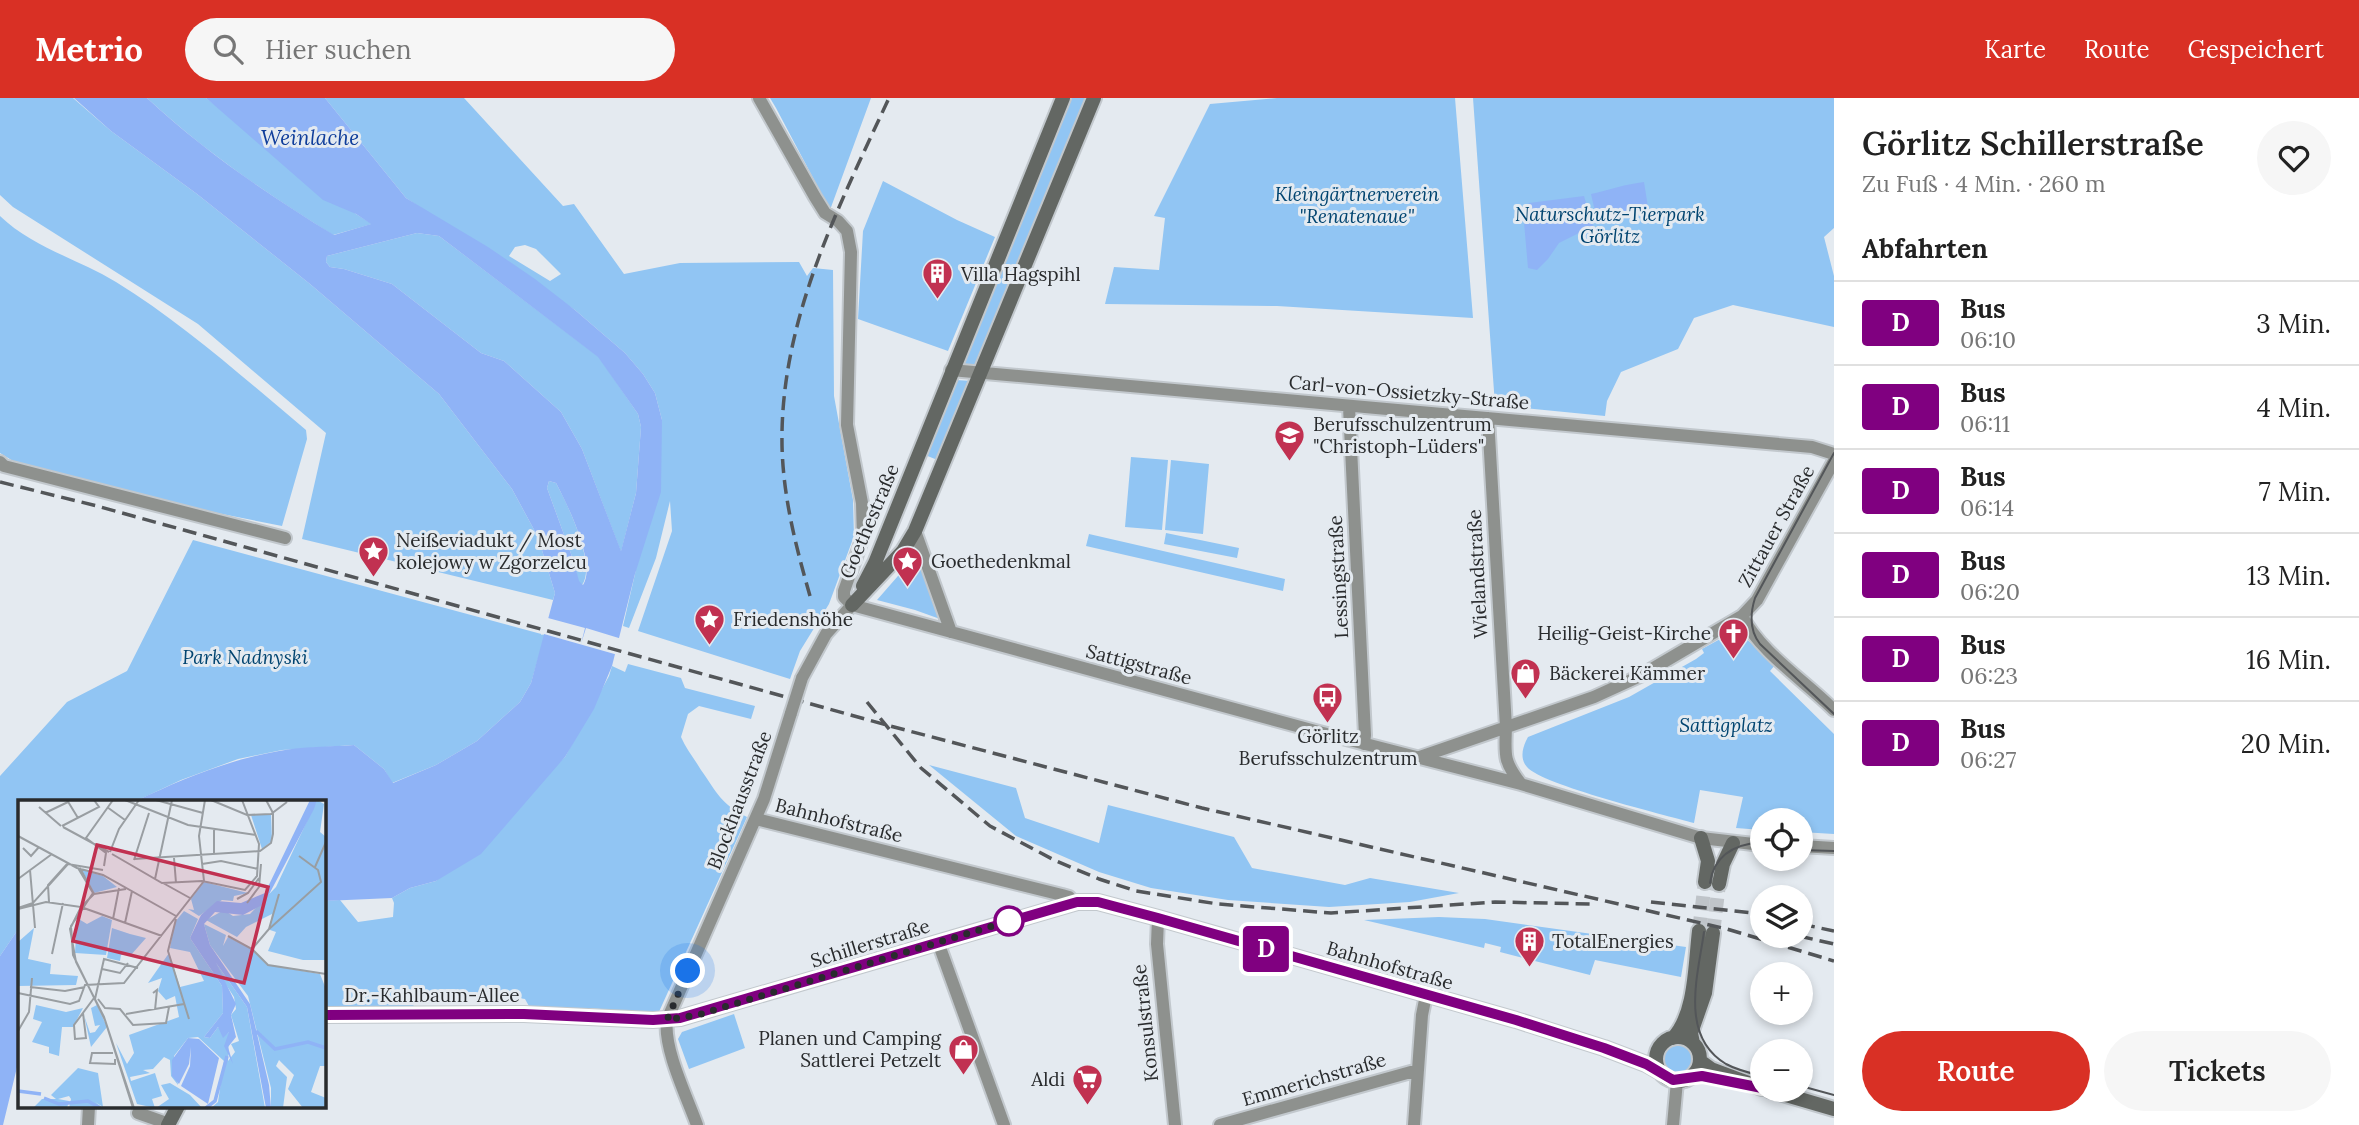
<!DOCTYPE html>
<html lang="de">
<meta charset="utf-8">
<style>
body{margin:0;font-family:Lora,serif;background:#f6f6f6;color:#222;height:100vh;display:flex;flex-direction:column;font-size:26px;white-space:nowrap}
*{box-sizing:border-box;margin:0}
p{font-size:23px;color:#767676}
.icon{flex:none;width:38px;height:38px;fill:none;stroke:currentColor;stroke-width:2;stroke-linecap:round;stroke-linejoin:round}
.map{position:relative;flex:1;overflow:hidden}
.panel{display:flex;flex-direction:column;background:#fff;width:525px}
.panel>*{flex:none}
.badge{padding:0 14px;border-radius:5px;font-size:24px;line-height:46px}
.buttons{position:absolute;left:1750px;top:710px;display:grid;gap:14px}
.buttons a{display:grid;place-items:center;width:63px;height:63px;border-radius:50%;background:#fff;box-shadow:0 4px 10px #0003;font-size:35px}
.you{position:absolute;width:35px;height:35px;margin:-18px;border:5px solid #fff;border-radius:50%;background:#1a73e8;box-shadow:0 0 0 10px #1a73e833}
.map>.badge{position:absolute;translate:-50% -50%;box-shadow:0 0 0 4px #fff}
h2{padding:0 28px;font-size:26px;line-height:63px}
.round{display:grid;place-items:center;flex:none;width:74px;height:74px;border-radius:37px;background:#f6f6f6}
.head{display:flex;align-items:center;justify-content:space-between;height:119px;padding:0 28px}
h1{font-size:33px;font-weight:600;line-height:52px}
.button{display:flex;gap:14px;margin-top:auto;padding:14px 28px}
.button a{flex:1;height:80px;border-radius:42px;background:#d93025;color:#fff;font-size:28px;font-weight:600;line-height:80px;text-align:center}
.button a+a{background:#f6f6f6;color:#222}
ul{padding:0;list-style:none}
li{display:flex;align-items:center;gap:21px;height:84px;padding:0 28px;border-top:2px solid #e0e0e0}
li div{flex:1}
li b{display:block;font-size:26px}
li em{font-style:normal}
li .badge{min-width:77px;font-weight:700;text-align:center}
header{display:flex;align-items:center;gap:42px;box-sizing:border-box;height:98px;padding:0 35px;background:#d93025;color:#fff}
header strong{font-size:33px}
nav{display:flex;gap:38px;margin-inline-start:auto;font-size:24px}
.search{width:490px;height:63px;background:#f6f6f6;display:flex;align-items:center;gap:18px;box-sizing:border-box;padding:0 24px;border-radius:38px;color:#767676;font-size:26px}
main{display:flex;flex:1;min-height:0}
.map>svg:first-child{display:block}
.green{fill:#91c5f3;fill-rule:evenodd}
.water{fill:#8fb3f6;fill-rule:evenodd}
.pier{fill:#e4eaf0}
.lines{fill:none;stroke-linecap:round;stroke-linejoin:round}
.secondary-tunnel{stroke:#bfc4c9;stroke-width:14;stroke-dasharray:14 7;stroke-linecap:butt}
.street-casing{stroke:#c2c8cd;stroke-width:16}
.secondary-casing{stroke:#c2c8cd;stroke-width:18}
.street{stroke:#8e918e;stroke-width:12}
.secondary{stroke:#636763;stroke-width:14}
.tram{stroke:#535659;stroke-width:2}
.rail{stroke:#535659;stroke-width:3.5;stroke-dasharray:14 7;stroke-linecap:butt}
.street-bridge-casing{stroke:#c2c8cd;stroke-width:16;stroke-linecap:butt}
.street-bridge{stroke:#8e918e;stroke-width:12}
.line-casing{stroke:#fff;stroke-width:16}
.line{stroke:#800080;stroke-width:10}
.walk{stroke:#292b2d;stroke-width:7;stroke-dasharray:0 12.6}
.stop-dot{fill:#fff;stroke:#800080;stroke-width:3.5}
.labels{text-anchor:middle;stroke-width:6;stroke-linejoin:round;paint-order:stroke}
.park-label{font-size:19px;font-style:italic;fill:#004470;stroke:#e4eaf0}
.poi-label{font-size:19px;fill:#292b2d;stroke:#e4eaf0;text-anchor:start}
.street-label{font-size:19px;fill:#292b2d;stroke:#e4eaf0}
.water-label{font-size:21px;font-style:italic;fill:#0f3d9a;stroke:#e4eaf0}
.inset-river{fill:none;stroke:#8fb3f6;stroke-width:3.5}
.inset-road{fill:none;stroke:#999ea2;stroke-width:2}
.view{fill:#c13151;fill-opacity:0.15;stroke:#c13151;stroke-width:3.5}
.inset-edge{fill:none;stroke:#292b2d;stroke-width:3.5}
</style>
<header>
<strong>Metrio</strong>
<div class="search"><svg class="icon" aria-label="search" viewBox="0 0 24 24"><circle cx="10" cy="10" r="6"/><path d="M15 15l6 6"/></svg>Hier suchen</div>
<nav><a>Karte</a><a>Route</a><a>Gespeichert</a></nav>
</header>
<main>
<div class="map">
<svg width="1834" height="1027" viewBox="0 0 1834 1027">
<rect width="100%" height="100%" fill="#e4eaf0"/>
<path class="green" d="M0 0H73L111 33 197 96 310 186 439 296 512 391 538 439 555 495 553 502 302 441 326 335 198 226 13 109 0 97Z
M147 0H206L356 116 372 126 333 137C267 96 204 53 147 0Z
M325 0H464L563 108 574 106 624 176 680 165 799 164 807 178 813 170 833 172 834 298 853 402 854 438 829 506 800 553 790 581 638 533 672 433 670 403 656 460 629 530 623 528 635 476 662 322 655 295 643 276 625 255 575 212 406 100ZM525 147 536 151 561 176 550 183 509 158 515 149Z
M770 0H871L830 112 776 10Z
M1072 0H1090L979 268 962 267Z
M1277 0H1455L1473 220 1277 208 1105 206 1114 169 1159 172 1165 120 1154 118 1210 6Z
M1473 0H1834V130L1824 139 1834 178V229L1733 207 1694 220 1678 251 1621 274 1607 303 1605 318 1495 307Z
M883 83 957 122 995 139 948 253 858 221 863 133Z
M0 118C32 149 78 161 116 184 184 226 245 281 306 332L307 341 282 428 202 412 13 363 0 355Z
M417 135 439 138 599 259 638 316 641 329 636 395 621 454 582 351 561 314 504 263 481 255 392 186 344 171 330 169 326 164 327 158Z
M956 282 972 283 940 363 925 357Z
M1131 359 1168 362 1162 432 1125 429Z
M1171 362 1209 366 1203 436 1165 432Z
M549 383 556 385C567 405 597 467 582 487L578 483 574 464 547 390Z
M1166 435 1239 450 1237 460 1164 446Z
M1089 436 1285 481 1283 493 1086 448Z
M193 442 545 537 531 585 520 604 477 643 436 667 392 685 384 671 354 647 282 652 238 661 181 682 136 703H19V830L0 858V678L67 604 127 573Z
M918 455 940 521 915 512 877 502Z
M1731 535H1740L1775 567 1770 573 1834 636V736L1801 734V723H1762V732L1736 730 1743 699 1700 692 1694 725C1665 717 1542 687 1527 669 1519 660 1523 648 1528 639L1629 599 1696 561 1704 555 1702 551Z
M628 566 681 580 685 590 755 608 751 621 699 608 688 616 681 639C686 651 694 660 701 672 718 696 720 705 747 719L658 916 590 910H530L525 901 519 900 418 899 411 912 324 913V803L340 802 358 824 393 819 394 805 392 800 410 790 436 783 565 659 609 578 612 568 625 574Z
M929 667 1016 690 1025 720 1099 745 1108 707 1234 739 1252 770 1345 787 1370 780 1459 795 1410 804 1329 809 1228 802 1151 790 1099 774 1016 738Z
M1439 819 1485 821 1686 849 1681 879 1595 862 1590 877 1500 854 1501 849 1485 845 1484 850 1364 822Z
M734 916 745 950 689 971 678 941 682 934Z
M1664 961a14 14 0 1 1 28 0a14 14 0 1 1-28 0Z"/>
<path class="water" d="M74 0H147C204 53 267 96 334 137L371 126 356 116 323 102 206 0H325L406 100 488 149 535 181 575 212 625 255 643 276 655 295 662 322 661 394 635 476 612 568 594 611 565 659 481 756 436 783 410 790 392 800 324 803V703H136C182 681 228 662 279 653 303 648 329 649 354 647L384 671 393 685 436 667 477 643 520 604 531 585 555 495 538 439 512 391 439 296 310 186 197 96 111 33ZM417 135 439 138 598 259 638 316 641 329 636 395 621 453 582 351 561 314 504 263 481 255 392 186 344 171 330 169 326 164 327 158ZM549 383 556 385C567 406 597 466 583 487L579 483 574 464 547 390Z
M1644 84 1648 109 1625 116 1612 114 1596 118 1591 96C1609 92 1626 86 1644 84Z
M1584 98 1593 128 1559 145 1548 161 1537 172 1528 170 1523 113 1529 105Z
M19 830V961L3 1027H0V858Z"/>
<path class="pier" d="M546 517 548 520 585 530 581 546 586 530 622 541 618 557 544 536 541 537Z"/>
<g class="lines">
<path class="secondary-tunnel" d="M1699 833 1705 784
M1713 835 1719 786"/>
<defs>
<path id="street" d="M759 0 815 99 825 115 838 123 847 133 851 154 847 327 862 405 863 439 844 493V499L852 507 1319 634 1521 686 1701 740 1762 747
M951 272 1812 349 1834 356
M1349 309 1365 637 1364 646
M1488 320 1506 629C1505 657 1503 663 1521 686
M0 364 4 368 285 440
M915 433 951 534
M1742 518C1760 554 1805 583 1834 612
M802 580 826 536 852 507
M1417 660 1594 599 1640 578 1742 518 1757 502 1834 363
M756 721 1062 797 1069 799 1074 804
M1801 748 1834 750
M1158 820 1157 846 1175 1027
M938 844 1004 1027
M138 1015 169 1026
M88 1027 89 1008
M697 1027C687 999 663 950 667 922L764 701 791 615
M1220 1027 1418 972
M1414 1027 1422 917 1426 897
M1673 1027 1677 983"/>
<path id="secondary" d="M863 488 875 465 1063 0
M852 507 903 453 915 433 1094 0
M1701 740 1708 763 1705 784
M1719 786 1723 766 1733 745
M324 917 524 916 653 922 680 920 1077 804H1098L1158 820 1516 922 1604 950 1646 966 1660 974
M1656 961a22 22 0 1 1 44 0a22 22 0 1 1-44 0Z
M1673 940C1696 916 1695 865 1699 833
M1693 945 1691 935 1705 895 1713 835
M1700 963 1711 971 1762 990
M1769 992 1834 1011
M168 1027 178 1008"/>
</defs>
<use href="#street" class="street-casing"/>
<use href="#secondary" class="secondary-casing"/>
<use href="#street" class="street"/>
<use href="#secondary" class="secondary"/>
<path class="tram" d="M1834 355 1755 500C1750 516 1749 532 1760 546L1834 616
M1801 752 1834 753
M1710 785C1714 756 1736 746 1762 744
M1704 834C1698 877 1679 938 1726 966 1737 972 1750 975 1762 978
M1801 988 1834 997"/>
<path class="rail" d="M0 384 97 408 894 629 1202 710 1727 831 1834 863
M810 498C796 449 783 399 782 347 780 223 838 110 889 0
M867 604 921 670 990 728 1054 762 1099 781 1136 793 1218 806 1331 815 1495 804 1591 806
M1651 804 1762 816
M1801 826 1834 833
M1799 838 1834 846"/>
<defs>
<path id="street-bridge" d="M791 615 802 580"/>
</defs>
<use href="#street-bridge" class="street-bridge-casing"/>
<use href="#street-bridge" class="street-bridge"/>
</g>
<g class="lines">
<defs>
<path id="line" d="M324 917 524 916 653 922 680 920 1077 804H1098L1158 820 1516 922 1604 950 1646 966 1673 982 1702 978 1762 990"/>
</defs>
<use href="#line" class="line-casing"/>
<use href="#line" class="line"/>
<path class="walk" d="M688 873 667 922 701 916 1009 823"/>
</g>
<defs>
<symbol id="building-pin" viewBox="-11 -11 22 30"><path d="M0 17L-7.5 6A9.5 9.5 0 1 1 7.5 6Z" fill="#c13151" stroke="#e4eaf0"/><path d="M-4-6H4V6H1V3H-1V6H-4ZM-2.5-4.3h1.7v1.8h-1.7ZM.8-4.3h1.7v1.8H.8ZM-2.5-1h1.7V.8h-1.7ZM.8-1h1.7V.8H.8Z" fill="#fff"/></symbol>
<symbol id="school-pin" viewBox="-11 -11 22 30"><path d="M0 17L-7.5 6A9.5 9.5 0 1 1 7.5 6Z" fill="#c13151" stroke="#e4eaf0"/><path d="M0-5L7-2L0 1L-7-2ZM-4 1L0 2.5L4 1V4Q0 6-4 4Z" fill="#fff"/></symbol>
<symbol id="sight-pin" viewBox="-11 -11 22 30"><path d="M0 17L-7.5 6A9.5 9.5 0 1 1 7.5 6Z" fill="#c13151" stroke="#e4eaf0"/><path d="M0-6L1.8-2.2L6-1.7L2.9 1.2L3.7 5.4L0 3.3L-3.7 5.4L-2.9 1.2L-6-1.7L-1.8-2.2Z" fill="#fff"/></symbol>
<symbol id="church-pin" viewBox="-11 -11 22 30"><path d="M0 17L-7.5 6A9.5 9.5 0 1 1 7.5 6Z" fill="#c13151" stroke="#e4eaf0"/><path d="M-1.2-6h2.4v3.5h3.3v2.4h-3.3V6h-2.4V-.1h-3.3v-2.4h3.3Z" fill="#fff"/></symbol>
<symbol id="shop-pin" viewBox="-11 -11 22 30"><path d="M0 17L-7.5 6A9.5 9.5 0 1 1 7.5 6Z" fill="#c13151" stroke="#e4eaf0"/><path d="M-5-2.5h2.3a2.7 3.5 0 0 1 5.4 0H5L5.5 6h-11ZM-1.5-2.5h3a1.5 2.3 0 0 0-3 0Z" fill="#fff"/></symbol>
<symbol id="bus-pin" viewBox="-11 -11 22 30"><path d="M0 17L-7.5 6A9.5 9.5 0 1 1 7.5 6Z" fill="#c13151" stroke="#e4eaf0"/><path d="M-5-6H5V4H4V6H2V4H-2V6H-4V4H-5ZM-3.5-4V0h7V-4ZM-3.5 1.2v1.5H-2V1.2ZM2 1.2v1.5H3.5V1.2Z" fill="#fff"/></symbol>
<symbol id="supermarket-pin" viewBox="-11 -11 22 30"><path d="M0 17L-7.5 6A9.5 9.5 0 1 1 7.5 6Z" fill="#c13151" stroke="#e4eaf0"/><path d="M-6-5.5h2.5l.6 2H6L4.5 2H-2.5L-4.4-4H-6ZM-1.5 3.2a1.3 1.3 0 1 0 .1 0ZM3 3.2a1.3 1.3 0 1 0 .1 0Z" fill="#fff"/></symbol>
</defs>
<g fill-rule="evenodd">
<use href="#building-pin" x="920" y="158" width="35" height="47"/>
<use href="#school-pin" x="1272" y="320" width="35" height="47"/>
<use href="#sight-pin" x="356" y="436" width="35" height="47"/>
<use href="#sight-pin" x="890" y="446" width="35" height="47"/>
<use href="#sight-pin" x="692" y="504" width="35" height="47"/>
<use href="#church-pin" x="1716" y="518" width="35" height="47"/>
<use href="#shop-pin" x="1508" y="558" width="35" height="47"/>
<use href="#bus-pin" x="1310" y="582" width="35" height="47"/>
<use href="#building-pin" x="1512" y="826" width="35" height="47"/>
<use href="#shop-pin" x="946" y="934" width="35" height="47"/>
<use href="#supermarket-pin" x="1070" y="964" width="35" height="47"/>
</g>
<circle class="stop-dot" cx="1009" cy="823" r="14"/>
<g class="labels">
<g class="park-label">
<text x="1357" y="103">Kleingärtnerverein<tspan x="1357" dy="22">"Renatenaue"</tspan></text>
<text x="1610" y="123">Naturschutz-Tierpark<tspan x="1610" dy="22">Görlitz</tspan></text>
<text x="245" y="566">Park Nadnyski</text>
<text x="1726" y="634">Sattigplatz</text>
</g>
<g class="poi-label">
<text x="961" y="183">Villa Hagspihl</text>
<text x="1313" y="333">Berufsschulzentrum<tspan x="1313" dy="22">"Christoph-Lüders"</tspan></text>
<text x="396" y="449">Neißeviadukt / Most<tspan x="396" dy="22">kolejowy w Zgorzelcu</tspan></text>
<text x="931" y="470">Goethedenkmal</text>
<text x="733" y="528">Friedenshöhe</text>
<text x="1711" y="542" text-anchor="end">Heilig-Geist-Kirche</text>
<text x="1549" y="582">Bäckerei Kämmer</text>
<text x="1328" y="645" text-anchor="middle">Görlitz<tspan x="1328" dy="22">Berufsschulzentrum</tspan></text>
<text x="1552" y="850">TotalEnergies</text>
<text x="941" y="947" text-anchor="end">Planen und Camping<tspan x="941" dy="22">Sattlerei Petzelt</tspan></text>
<text x="1065" y="988" text-anchor="end">Aldi</text>
</g>
<g class="street-label">
<text transform="translate(1409 294) rotate(5)" y="7">Carl-von-Ossietzky-Straße</text>
<text transform="translate(869 423) rotate(-67)" y="7">Goethestraße</text>
<text transform="translate(1776 428) rotate(-61)" y="7">Zittauer Straße</text>
<text transform="translate(1477 476) rotate(-93)" y="7">Wielandstraße</text>
<text transform="translate(1338 479) rotate(-93)" y="7">Lessingstraße</text>
<text transform="translate(1139 566) rotate(15)" y="7">Sattigstraße</text>
<text transform="translate(739 702) rotate(-69)" y="7">Blockhausstraße</text>
<text transform="translate(839 722) rotate(14)" y="7">Bahnhofstraße</text>
<text transform="translate(870 845) rotate(-17)" y="7">Schillerstraße</text>
<text transform="translate(1390 867) rotate(16)" y="7">Bahnhofstraße</text>
<text x="432" y="904">Dr.-Kahlbaum-Allee</text>
<text transform="translate(1145 925) rotate(-96)" y="7">Konsulstraße</text>
<text transform="translate(1314 981) rotate(-16)" y="7">Emmerichstraße</text>
</g>
<g class="water-label">
<text x="310" y="47">Weinlache</text>
</g>
</g>
<g transform="translate(18 702)">
<rect width="308" height="308" fill="#e4eaf0"/>
<path d="M299 0 306 4 302 32 308 37V160H285L250 151 258 132 252 130 254 114 228 127 219 137 188 120 206 110 215 116 232 114 258 87ZM253 14 254 41 244 49 233 15ZM64 70 85 76 99 87 76 93ZM186 82 230 93 216 96 215 101 204 100 181 116 170 109 176 110 173 99ZM166 111 180 119 172 138 204 186 205 213 186 237 192 238 200 227 207 235 211 232 210 261 217 252 213 244 221 241 213 215 218 209 216 197 194 163H198L229 207 247 308H193L200 302 206 261 180 237 170 238 156 256 160 285 153 276 152 260 146 257 135 269 125 270 132 273 112 277 113 281 137 273 144 296 134 299 137 308 119 304 98 243 109 264 116 253 111 235 161 217 157 196 148 200 140 191 144 178 130 183 151 153 162 187 186 181 172 152 152 148 157 122ZM84 116 94 120 88 155 57 153 59 118 69 124ZM186 124 208 135 205 146 210 137 233 149 249 165 302 174 308 189V266H302L293 292 308 298 307 308H285L270 289 276 275 261 260 258 266 269 277 265 308H253V288L230 196 192 145ZM16 128 10 159 33 164 32 174 60 176 58 185 0 186V142ZM94 128 112 134 128 138 113 155H103L102 161 89 158ZM18 205 48 212 65 208 55 227H44L41 256 31 253V247L14 242 24 222 15 219ZM79 205 89 227 73 247 66 215 72 233 77 232 82 225 77 226 73 208ZM60 268 80 273 85 307 77 302 85 308H51L53 299 51 296 40 299 51 301 49 308H15L24 299H38L33 295ZM152 283 172 295 184 308H138L151 299 143 285Z" fill="#91c5f3"/>
<path d="M292 0H299L296 9 246 104 225 115 197 112 186 124 192 145 232 204 251 285 253 308H248L229 207 198 163 218 204 213 215 218 237 210 247 215 264 206 246 211 232 205 238 200 227 192 238 186 237 205 213 204 186 172 138 183 115 199 101 223 103 247 93ZM170 238 181 239 201 258 190 304 163 286 172 266 173 247 171 264 161 284 154 276V260Z" fill="#8fb3f6"/>
<path class="inset-river" d="M238 231 257 249 290 242 308 248M0 291 23 294M26 298 41 304 70 301 82 308M188 308 197 301 209 256"/>
<path class="inset-road" d="M49 0 60 18M107 0 170 25 238 35M138 0 185 13M193 0 229 15 253 14 269 2M21 7 43 26M89 7 107 20M27 13 50 2M44 26 81 7 76 0M45 27 91 52M0 36 59 68 85 75 158 116M5 48 13 56 21 47M92 52 101 29 121 0M94 54 144 83 184 81 227 90 239 76 241 44 224 0M196 55V30M156 58 158 83M116 59 242 51 253 43 255 34V13L248 0M116 60 131 13M184 64 203 61 240 69M86 66 88 53 68 38 95 0M297 67 308 42M60 68 75 93 53 126 55 155 87 220 116 308M62 68 76 94M12 70 17 128M0 79 34 54M137 79 154 0M145 83 172 98M108 89 76 94 63 107 144 136M219 99 230 93 241 78M31 102 30 85 50 63M229 103 241 87 243 64M0 108 15 103 50 64 85 70M0 109 28 102 63 107 52 129 58 162 86 217 115 308M95 119 101 88M158 119 150 151 171 219M107 123 114 91M250 130 303 82 300 70 281 56M210 136 234 149 250 165 308 174M234 149 251 129 261 94M34 154 45 103M84 169 102 173 110 163M12 187 47 191 67 187M0 193 52 204 61 201 67 185 106 183 186 81 181 36 187 0M135 193 139 190 137 210M77 199 86 159 120 168M80 199 87 208 102 209 115 225 148 223 151 207M65 213 68 238 57 239 56 225 76 198M108 214 166 204M0 231 11 212 14 178M95 253H74L72 263 97 264V259"/>
<path class="view" d="M79 45 250 87 226 183 55 141Z"/>
<rect width="308" height="308" class="inset-edge"/>
</g>
</svg>
<div class="buttons">
<a><svg class="icon" aria-label="locate" viewBox="0 0 24 24"><circle cx="12" cy="12" r="6"/><path d="M12 2v4M12 18v4M2 12h4M18 12h4"/></svg></a>
<a><svg class="icon" aria-label="layers" viewBox="0 0 24 24"><path d="M12 4l9 5-9 5-9-5zM3 14l9 5 9-5"/></svg></a>
<a>+</a>
<a>−</a>
</div>
<div class="you" style="left:688px;top:873px"></div>
<b class="badge" style="left:1266px;top:851px;background:#800080;color:#fff">D</b>
</div>
<section class="panel">
<div class="head"><div><h1>Görlitz Schillerstraße</h1><p>Zu Fuß · 4 Min. · 260 m</p></div><a class="round"><svg class="icon" aria-label="heart" viewBox="0 0 24 24"><path d="M12 20l-8-8c-3-5 5-10 8-4 3-6 11-1 8 4z"/></svg></a></div>
<h2>Abfahrten</h2>
<ul>
<li><span class="badge" style="background:#800080;color:#fff">D</span><div><b>Bus</b><p>06:10</p></div><em>3 Min.</em></li>
<li><span class="badge" style="background:#800080;color:#fff">D</span><div><b>Bus</b><p>06:11</p></div><em>4 Min.</em></li>
<li><span class="badge" style="background:#800080;color:#fff">D</span><div><b>Bus</b><p>06:14</p></div><em>7 Min.</em></li>
<li><span class="badge" style="background:#800080;color:#fff">D</span><div><b>Bus</b><p>06:20</p></div><em>13 Min.</em></li>
<li><span class="badge" style="background:#800080;color:#fff">D</span><div><b>Bus</b><p>06:23</p></div><em>16 Min.</em></li>
<li><span class="badge" style="background:#800080;color:#fff">D</span><div><b>Bus</b><p>06:27</p></div><em>20 Min.</em></li>
</ul>
<div class="button"><a>Route</a><a>Tickets</a></div>
</section>
</main>
